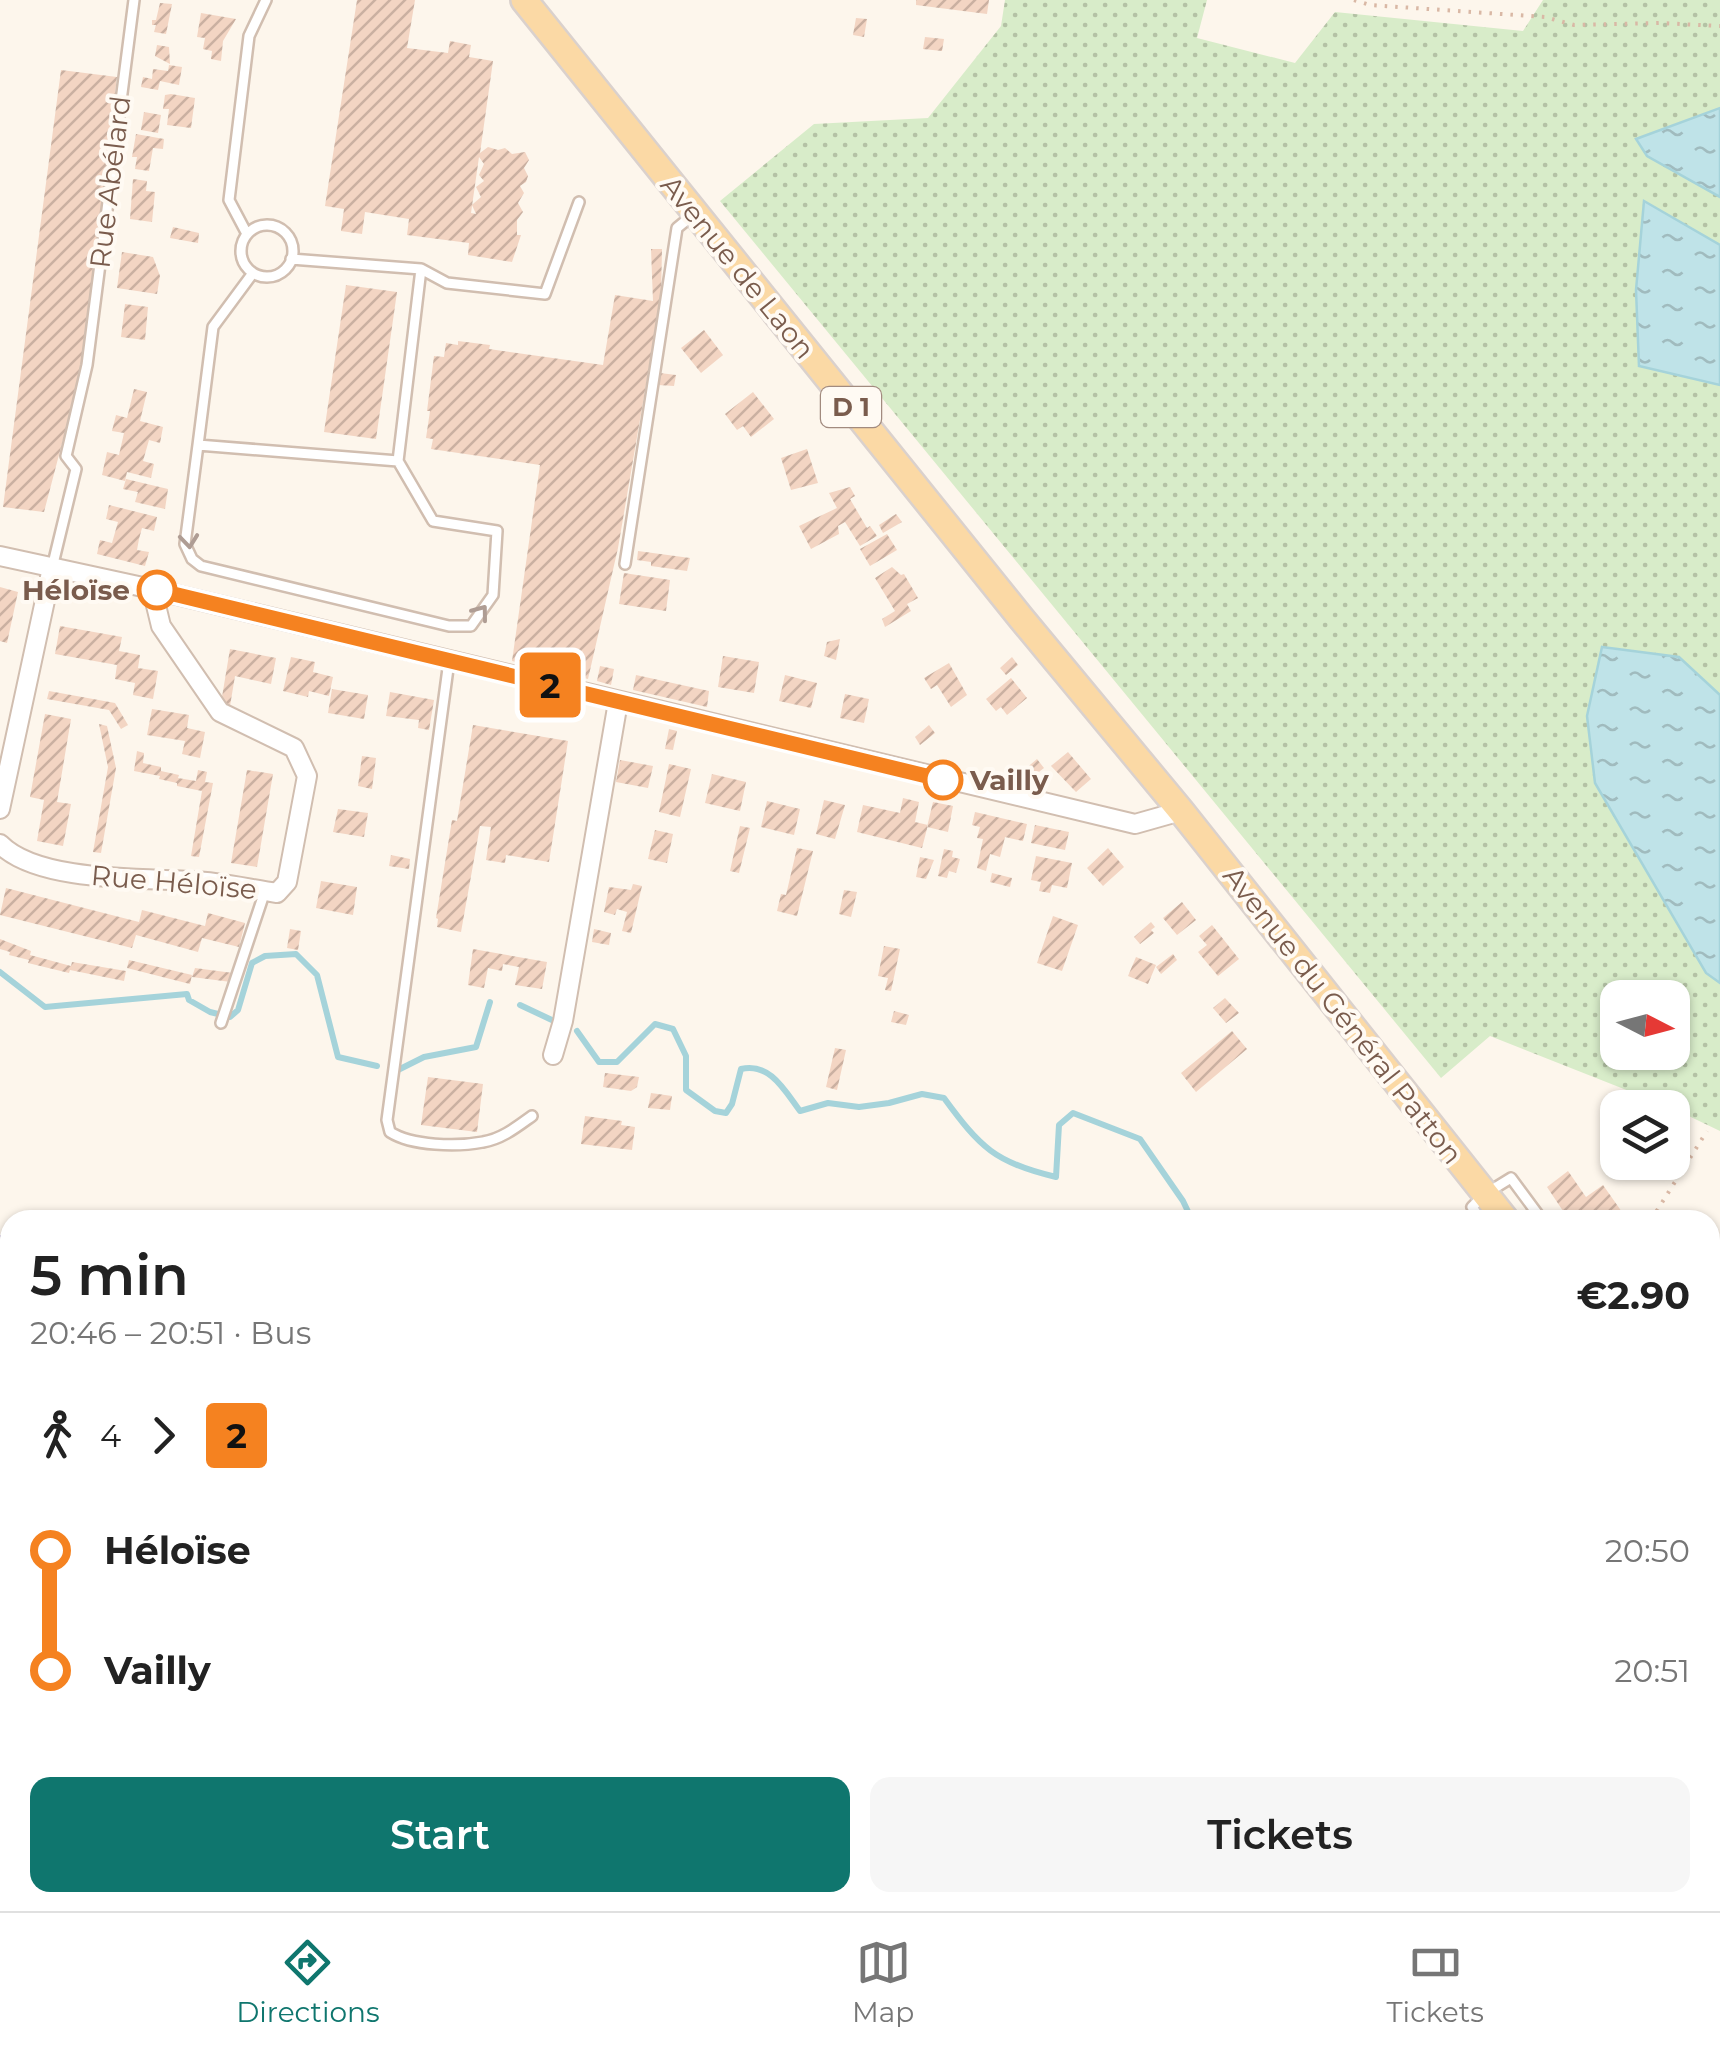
<!DOCTYPE html>
<meta charset="utf-8">
<style>
body{margin:0;font-family:Montserrat,sans-serif;background:#f6f6f6;color:#222;height:100vh;display:flex;flex-direction:column;font-size:38px;white-space:nowrap}
*{box-sizing:border-box;margin:0}
p{font-size:32px;color:#767676}
.icon{flex:none;width:55px;height:55px;fill:none;stroke:currentColor;stroke-width:2;stroke-linecap:round;stroke-linejoin:round}
.map{position:relative;flex:1;overflow:hidden}
.side{position:absolute;left:0px;top:1210px;width:1720px;height:702px;display:flex;flex-direction:column;background:#fff;border-radius:30px 30px 0 0;box-shadow:0 2px 8px #0004}
.side>*{flex:none}
.badge{padding:0 20px;border-radius:8px;font-size:35px;line-height:65px}
.needle{width:65px;rotate:96deg}
.buttons{position:absolute;left:1600px;top:980px;display:grid;gap:20px}
.buttons a{display:grid;place-items:center;width:90px;height:90px;border-radius:20px;background:#fff;box-shadow:0 2px 8px #0004;font-size:50px}
.map>.badge{position:absolute;translate:-50% -50%;box-shadow:0 0 0 5px #fff}
.legs{display:flex;align-items:center;gap:15px;height:110px;padding:0 30px;font-size:32px}
.legs p{margin-inline-start:auto}
.summary{display:flex;align-items:center;justify-content:space-between;height:170px;padding:0 30px}
h1{font-size:55px;font-weight:600;line-height:75px}
.cta{display:flex;gap:20px;margin-top:auto;padding:20px 30px}
.cta a{flex:1;height:115px;border-radius:20px;background:#0f766e;color:#fff;font-size:40px;font-weight:600;line-height:115px;text-align:center}
.cta a+a{background:#f6f6f6;color:#222}
ul{padding:0 30px;list-style:none}
li{display:flex;align-items:center;gap:35px;height:120px;font-size:38px}
li i{display:grid;place-items:center;width:15px;height:100%;margin:0 12px;background:currentColor}
li i::after{content:'';width:25px;height:25px;margin:-12px;border:8px solid;border-radius:50%;background:#fff}
li p{margin-inline-start:auto}
li:first-child i{background:linear-gradient(#0000 50%,currentColor 0)}
li:last-child i{background:linear-gradient(currentColor 50%,#0000 0)}
.menu{display:flex;justify-content:space-around;align-items:center;height:140px;border-top:2px solid #e0e0e0;background:#fff;font-size:28px;color:#767676}
.menu a{display:grid;justify-items:center;gap:5px}
.menu .current{color:#0f766e}
.map>svg:first-child{display:block}
.grass{fill:url(#grass-dots);fill-rule:evenodd}
.water{fill:url(#water-ripples);stroke:#a5d3da;stroke-width:2.5}
.lines{fill:none;stroke-linecap:round;stroke-linejoin:round}
.stream{stroke:#a5d3da;stroke-width:6}
.building{fill:url(#building-hatch);fill-rule:evenodd}
.lane-casing{stroke:#d1beb0;stroke-width:14}
.street-casing{stroke:#d1beb0;stroke-width:22}
.primary-casing{stroke:#dad1cd;stroke-width:30}
.path{stroke:#d9b8a5;stroke-width:4;stroke-dasharray:2.5 8;stroke-linecap:butt}
.lane{stroke:#fff;stroke-width:9}
.street{stroke:#fff;stroke-width:18}
.primary{stroke:#fbd9a5;stroke-width:25}
.rail-casing{stroke:#b9a8c9;stroke-width:10}
.rail{stroke:#fffaf3;stroke-width:6;stroke-dasharray:19;stroke-linecap:butt}
.oneway{stroke:#af9d94}
.line-1-casing{stroke:#fff;stroke-width:22}
.line-1{stroke:#f58220;stroke-width:15}
.stop-1-dot{fill:#fff;stroke:#f58220;stroke-width:5}
.labels{text-anchor:middle;stroke-width:8;stroke-linejoin:round;paint-order:stroke}
.shield{fill:#fffaf3;stroke:#a28b7f;stroke-width:2.5}
.shield-label{font-size:25px;font-weight:bold;fill:#7a5c4d}
.street-label{font-size:28px;fill:#7a5c4d;stroke:#fffaf3}
.stop-label{font-size:28px;font-weight:bold;fill:#7a5c4d;stroke:#fffaf3;text-anchor:end}
</style>
<div class="map">
<svg width="1720" height="1911" viewBox="0 0 1720 1911">
<defs>
<pattern id="grass-dots" width="8" height="8" patternUnits="userSpaceOnUse" patternTransform="scale(2.5)"><rect width="8" height="8" fill="#d8ecc9"/><path d="M2 2h.1M6 6h.1" fill="none" stroke="#b4c2a5" stroke-width="1.8" stroke-linecap="round"/></pattern>
<pattern id="water-ripples" width="26" height="14" patternUnits="userSpaceOnUse" patternTransform="scale(2.5)"><rect width="26" height="14" fill="#bfe3e8"/><path d="M2 4q2-2 4 0t4 0M15 11q2-2 4 0t4 0" fill="none" stroke="#a0bbbe"/></pattern>
<pattern id="building-hatch" width="6" height="6" patternUnits="userSpaceOnUse" patternTransform="scale(2.5)"><rect width="6" height="6" fill="#f3d5c3"/><path d="M-1 1l2-2M0 6l6-6M5 7l2-2" fill="none" stroke="#cab0a1"/></pattern>
</defs>
<rect width="100%" height="100%" fill="#fdf6ec"/>
<path class="grass" d="M1005 0H1207L1197 38 1295 63 1335 12 1523 31 1543 0H1720V1131L1672 1108 1490 1036 1441 1078 720 201 814 124 928 118 1001 26ZM1618 998H1672V1052H1618Z
M0 1861 10 1871V1902L43 1903 52 1911H0Z"/>
<path class="water" d="M1720 108V197L1647 156 1636 139Z
M1644 201 1720 245V385L1639 366 1636 290Z
M1602 647 1679 657 1720 695V983L1706 973 1595 783 1587 716Z
M0 1347H10V1428L0 1425Z
M192 1902H1546L1560 1911H185Z"/>
<g class="lines">
<path class="stream" d="M0 972 45 1007 187 994 189 1000 210 1012 230 1017 238 1010 252 963 265 956 296 954 317 975 338 1057 377 1066
M520 1005 554 1021
M577 1031 599 1062H617L655 1024 673 1029 686 1056V1090L715 1111 726 1113 732 1104 741 1069C770 1062 785 1091 800 1111L828 1103 859 1107 889 1103 922 1094 944 1098C980 1147 995 1163 1056 1177L1059 1125 1073 1113 1140 1139 1183 1201 1192 1220
M398 1070 424 1057 476 1047 490 1002
M1621 1902V1911"/>
</g>
<path class="building" d="M357 0H415L407 48 448 53 450 41 471 45 469 57 493 61 480 153 488 147 498 150 505 148 512 154 525 152 529 160 524 168 528 176 526 182 520 186 524 193 518 203 523 212 517 220V235H521L512 262 468 255 469 243 407 235 409 219 365 212 362 234 341 231 344 209 325 206ZM479 157 484 164 479 175 484 181 476 187 481 197 472 205 476 214 471 213Z
M916 0H989L987 14 916 5Z
M160 3 172 4 166 34 154 32 156 25H152V20H156Z
M201 13 236 19 223 41 221 61 211 59 212 51 203 49 205 38 197 37Z
M856 18 867 19 864 37 853 35Z
M925 37 944 39 942 51 923 49Z
M157 45 169 47 170 64 155 56Z
M169 65 182 67 179 85 160 81 158 90 141 87 143 77 152 79 153 69 168 71Z
M61 70 117 77 81 371 44 512 3 507Z
M171 94 195 98 191 128 167 125 169 109H163L165 95Z
M144 112 161 115 158 133 141 130Z
M136 134 164 139 163 149 153 148 149 171 135 169 137 157H132Z
M133 179 147 181 146 191 155 192 152 222 130 219Z
M173 227 199 233 198 243 170 238Z
M651 249H662L661 297 618 548 588 679 512 661 540 465 431 449 433 439 426 438 430 411H427L434 356 444 357 446 343 458 345V341L490 345 489 349 603 365 615 295 653 301Z
M122 252 153 257 160 276 157 294 117 288Z
M346 285 397 292 376 439 324 432Z
M125 304 148 307 145 340 121 337Z
M704 330 723 355 701 373 681 348Z
M660 373 676 375 674 386 658 385Z
M134 389 147 392 140 421 163 427 160 443 149 440 143 461 154 464 151 478 127 472 125 481 102 475 107 452 119 455 124 433 112 431 116 415 127 418Z
M753 392 774 419 751 437 743 426 737 430 725 414Z
M807 449 818 483 791 490 781 458Z
M126 479 168 489 165 509 135 502 138 492 123 489Z
M850 487 855 496 850 499 867 528 870 526 877 536 860 546 845 522 838 526 839 534 811 549 799 526 837 508 829 493Z
M109 505 157 517 154 531 142 528 139 539 137 550 149 552 145 566 97 554 100 540 112 543 118 522 106 519Z
M896 514 902 522 883 533 879 525Z
M887 534 897 550 870 566 860 549Z
M638 551 690 558 687 571 651 566V562L637 560Z
M892 567 901 575 904 574 918 598 907 604 911 611 885 627 882 619 895 611 875 578Z
M624 573 670 580 666 611 619 604Z
M0 587 18 592 7 643 0 641Z
M60 626 122 637 119 651 140 655 138 668 158 671 153 699 133 695 135 683 115 679 117 665 55 654Z
M840 639 836 660 824 656 827 642Z
M230 649 276 658 271 684 235 676 230 706 221 703Z
M723 656 759 662 754 693 718 687Z
M291 657 315 662 313 672 333 677 329 696 309 691 308 697 283 691Z
M1012 657 1018 665 1006 675 1000 668Z
M949 663 967 695 951 707 937 685 931 689 924 678Z
M600 666 614 669 611 685 597 681Z
M636 675 709 691 707 707 633 690Z
M785 675 817 683 811 708 779 701Z
M1011 678 1027 698 1007 715 1001 707 996 711 986 699Z
M332 689 368 695 364 719 328 713Z
M49 691 115 703 128 725 121 729 109 710 47 699Z
M390 692 434 700 429 730 418 728 419 720 386 716Z
M845 694 869 699 864 723 840 718Z
M152 709 189 715 187 728 205 732 200 758 182 754 185 741 147 735Z
M45 714 71 719 57 802 71 804 63 846 37 841 44 800 30 797Z
M99 724 107 726 116 768 101 853 93 852 108 767Z
M473 725 568 741 549 862 506 855 505 863 486 860 491 827 480 826 461 932 437 927 438 919 436 918 452 820 457 821Z
M929 725 935 733 920 745 915 737Z
M669 729 677 731 673 750 665 749Z
M137 751 144 753 143 763 161 767V771L179 775 178 778 196 781 198 770 207 772 205 782 213 783 199 857 191 856 202 791 177 786V783L159 779 160 776 134 771Z
M1068 752 1091 779 1076 792 1051 766Z
M362 756 376 758 372 789 358 786Z
M1037 759 1044 768 1031 778 1024 770Z
M620 760 653 766 648 788 616 782Z
M669 764 691 769 680 817 659 812Z
M247 770 273 774 257 867 231 863Z
M712 774 746 782 740 811 705 803Z
M903 798 919 802 915 822 928 825 922 848 857 832 863 805 900 813Z
M824 800 845 805 835 839 816 834Z
M767 801 800 809 794 835 761 827Z
M933 802 953 806 948 832 927 827Z
M338 809 368 813 364 837 333 832Z
M975 812 1027 824 1023 841 1005 837 1000 857 990 854 986 871 977 868 983 839 977 838 980 827 972 825Z
M1035 825 1069 832 1065 850 1031 843Z
M740 826 750 828 739 873 730 871Z
M655 830 673 834 667 863 648 859Z
M797 848 813 851 797 916 777 911 781 894 786 895Z
M1108 848 1124 867 1103 886 1087 868Z
M944 849 953 851 952 857 960 859 956 873 949 871 947 878 938 876Z
M391 855 410 859 409 869 389 866Z
M1036 856 1072 863 1067 888 1052 885 1050 893 1039 891 1041 882 1031 880Z
M920 857 934 860 926 879 916 877Z
M992 873 1012 878 1010 887 990 882Z
M321 881 357 887 353 915 316 908Z
M633 884 642 886 631 933 622 931 627 912 617 909 615 915 604 912 609 887 631 890Z
M6 888 139 922 142 910 205 926 208 913 245 923 239 947 202 938 198 952 136 935 132 948 0 915Z
M844 890 857 892 851 917 839 914Z
M1182 902 1196 920 1177 935 1163 918Z
M1053 916 1078 925 1062 971 1037 963Z
M1151 922 1155 927 1151 930 1154 933 1140 944 1134 937Z
M1212 925 1239 959 1218 976 1198 952 1207 945 1199 936Z
M290 929 301 931 298 950 287 948Z
M594 929 611 933 609 945 592 942Z
M0 939 31 951 30 955 71 966 72 962 126 971 124 981 70 970 69 973 28 963 29 960 9 955 10 952 0 949Z
M884 946 900 949 891 991 885 990 888 978 878 976Z
M473 949 547 962 542 989 515 985 519 967 503 964 502 971 488 968 484 988 468 985Z
M1173 954 1177 960 1161 974 1156 967Z
M1136 957 1156 965 1148 984 1128 976Z
M129 960 192 975 190 984 127 968Z
M195 968 233 973 231 982 192 977Z
M1225 998 1239 1013 1226 1023 1213 1008Z
M894 1011 909 1015 906 1025 891 1022Z
M1232 1031 1247 1049 1196 1092 1181 1073Z
M835 1048 846 1050 837 1090 826 1087Z
M605 1073 639 1077 637 1087 631 1091 603 1087Z
M428 1077 483 1084 477 1132 421 1125Z
M651 1093 672 1096 670 1110 648 1108Z
M585 1116 622 1121 621 1125 635 1127 632 1150 581 1144Z
M1568 1171 1586 1197 1603 1185 1622 1212 1610 1220H1569L1547 1187Z
M1716 1275 1720 1278V1289L1710 1303V1283Z
M1718 1780 1720 1810 1710 1819V1787Z"/>
<g class="lines">
<defs>
<path id="lane" d="M241 251a26 26 0 1 1 52 0a26 26 0 1 1-52 0Z
M247 234 229 200 249 36 266 0
M421 269 447 283 545 294 579 202
M253 273 213 327 198 445 398 461 421 269 291 259
M198 445 185 544 192 559 201 566 449 626H471L493 595 497 531 433 521 398 461
M625 564 677 228 694 214
M52 568 76 469 66 456 87 365 134 0
M449 661 387 1120 390 1132C412 1146 457 1147 483 1142 502 1139 518 1126 532 1116
M221 1023 265 891
M1481 1220 1472 1207 1485 1194 1511 1178 1542 1220
M1710 1508 1720 1500
M1710 1511 1720 1523"/>
<path id="street" d="M0 556 152 589 1135 824 1181 811
M0 809 52 568
M0 844C37 882 141 878 193 881 221 882 249 889 277 893L287 882 307 776 294 748 220 712 161 626 152 589
M553 1055 563 1021 618 702
M0 1843 10 1848
M76 1902 86 1911"/>
<path id="primary" d="M524 0 1021 618 1181 811 1506 1220
M1710 1474 1720 1487"/>
</defs>
<use href="#lane" class="lane-casing"/>
<use href="#street" class="street-casing"/>
<use href="#primary" class="primary-casing"/>
<path class="path" d="M1354 0 1370 5 1545 17 1574 25 1660 23 1720 26
M1651 1220 1707 1131"/>
<use href="#lane" class="lane"/>
<use href="#street" class="street"/>
<use href="#primary" class="primary"/>
<defs>
<path id="rail" d="M0 1240 10 1241
M1710 1374 1720 1376"/>
</defs>
<use href="#rail" class="rail-casing"/>
<use href="#rail" class="rail"/>
</g>
<defs><path id="oneway-chevron" d="M-2-3.5L2.5 0L-2 3.5" fill="none" stroke-width="1.6" stroke-linecap="round" stroke-linejoin="round" transform="scale(2.5)"/></defs>
<g class="oneway">
<use href="#oneway-chevron" transform="translate(189 541) rotate(84)"/>
<use href="#oneway-chevron" transform="translate(481 612) rotate(-53)"/>
</g>
<g class="lines">
<defs>
<path id="line-1" d="M157 590 943 780"/>
</defs>
<use href="#line-1" class="line-1-casing"/>
<use href="#line-1" class="line-1"/>
</g>
<g class="stop-1-dot">
<circle cx="157" cy="590" r="18"/>
<circle cx="943" cy="780" r="18"/>
</g>
<g class="labels">
<rect class="shield" x="821" y="387" width="60" height="40" rx="8"/>
<g class="shield-label">
<text x="851" y="416">D 1</text>
</g>
<g class="street-label">
<text transform="translate(110 182) rotate(-83)" y="10">Rue Abélard</text>
<text transform="translate(738 267) rotate(51)" y="10">Avenue de Laon</text>
<text transform="translate(174 882) rotate(5)" y="10">Rue Héloïse</text>
<text transform="translate(1343 1015) rotate(52)" y="10">Avenue du Général Patton</text>
</g>
<g class="stop-label">
<text x="130" y="600">Héloïse</text>
<text x="970" y="790" text-anchor="start">Vailly</text>
</g>
</g>
</svg>
<div class="buttons">
<a><svg class="needle" viewBox="-14 -14 28 28"><path d="M0-13l5 13h-10z" fill="#e53935"/><path d="M0 13l5-13h-10z" fill="#767676"/></svg></a>
<a><svg class="icon" aria-label="layers" viewBox="0 0 24 24"><path d="M12 4l9 5-9 5-9-5zM3 14l9 5 9-5"/></svg></a>
</div>
<b class="badge" style="left:550px;top:685px;background:#f58220;color:#111">2</b>
<section class="side">
<div class="summary"><div><h1>5 min</h1><p>20:46 – 20:51 · Bus</p></div><b>€2.90</b></div>
<div class="legs"><svg class="icon" aria-label="walk" viewBox="0 0 24 24"><circle cx="13" cy="4" r="2"/><path d="M13 8l-2 6 4 7M11 14l-3 7M7 12l3-4h3l4 4"/></svg>4<svg class="icon" aria-label="forward" viewBox="0 0 24 24"><path d="M9 5l7 7-7 7"/></svg><b class="badge" style="background:#f58220;color:#111">2</b></div>
<ul>
<li><i style="color:#f58220"></i><b>Héloïse</b><p>20:50</p></li>
<li><i style="color:#f58220"></i><b>Vailly</b><p>20:51</p></li>
</ul>
<div class="cta"><a>Start</a><a>Tickets</a></div>
</section>
</div>
<nav class="menu">
<a class="current"><svg class="icon" aria-label="directions" viewBox="0 0 24 24"><path d="M12 3l9 9-9 9-9-9zM9 14v-3h6M13 9l2 2-2 2"/></svg>Directions</a>
<a><svg class="icon" aria-label="map" viewBox="0 0 24 24"><path d="M3 6l6-2 6 2 6-2v14l-6 2-6-2-6 2zM9 4v14M15 6v14"/></svg>Map</a>
<a><svg class="icon" aria-label="tickets" viewBox="0 0 24 24"><path d="M3 7h18v10H3zM15 7v10"/></svg>Tickets</a>
</nav>
